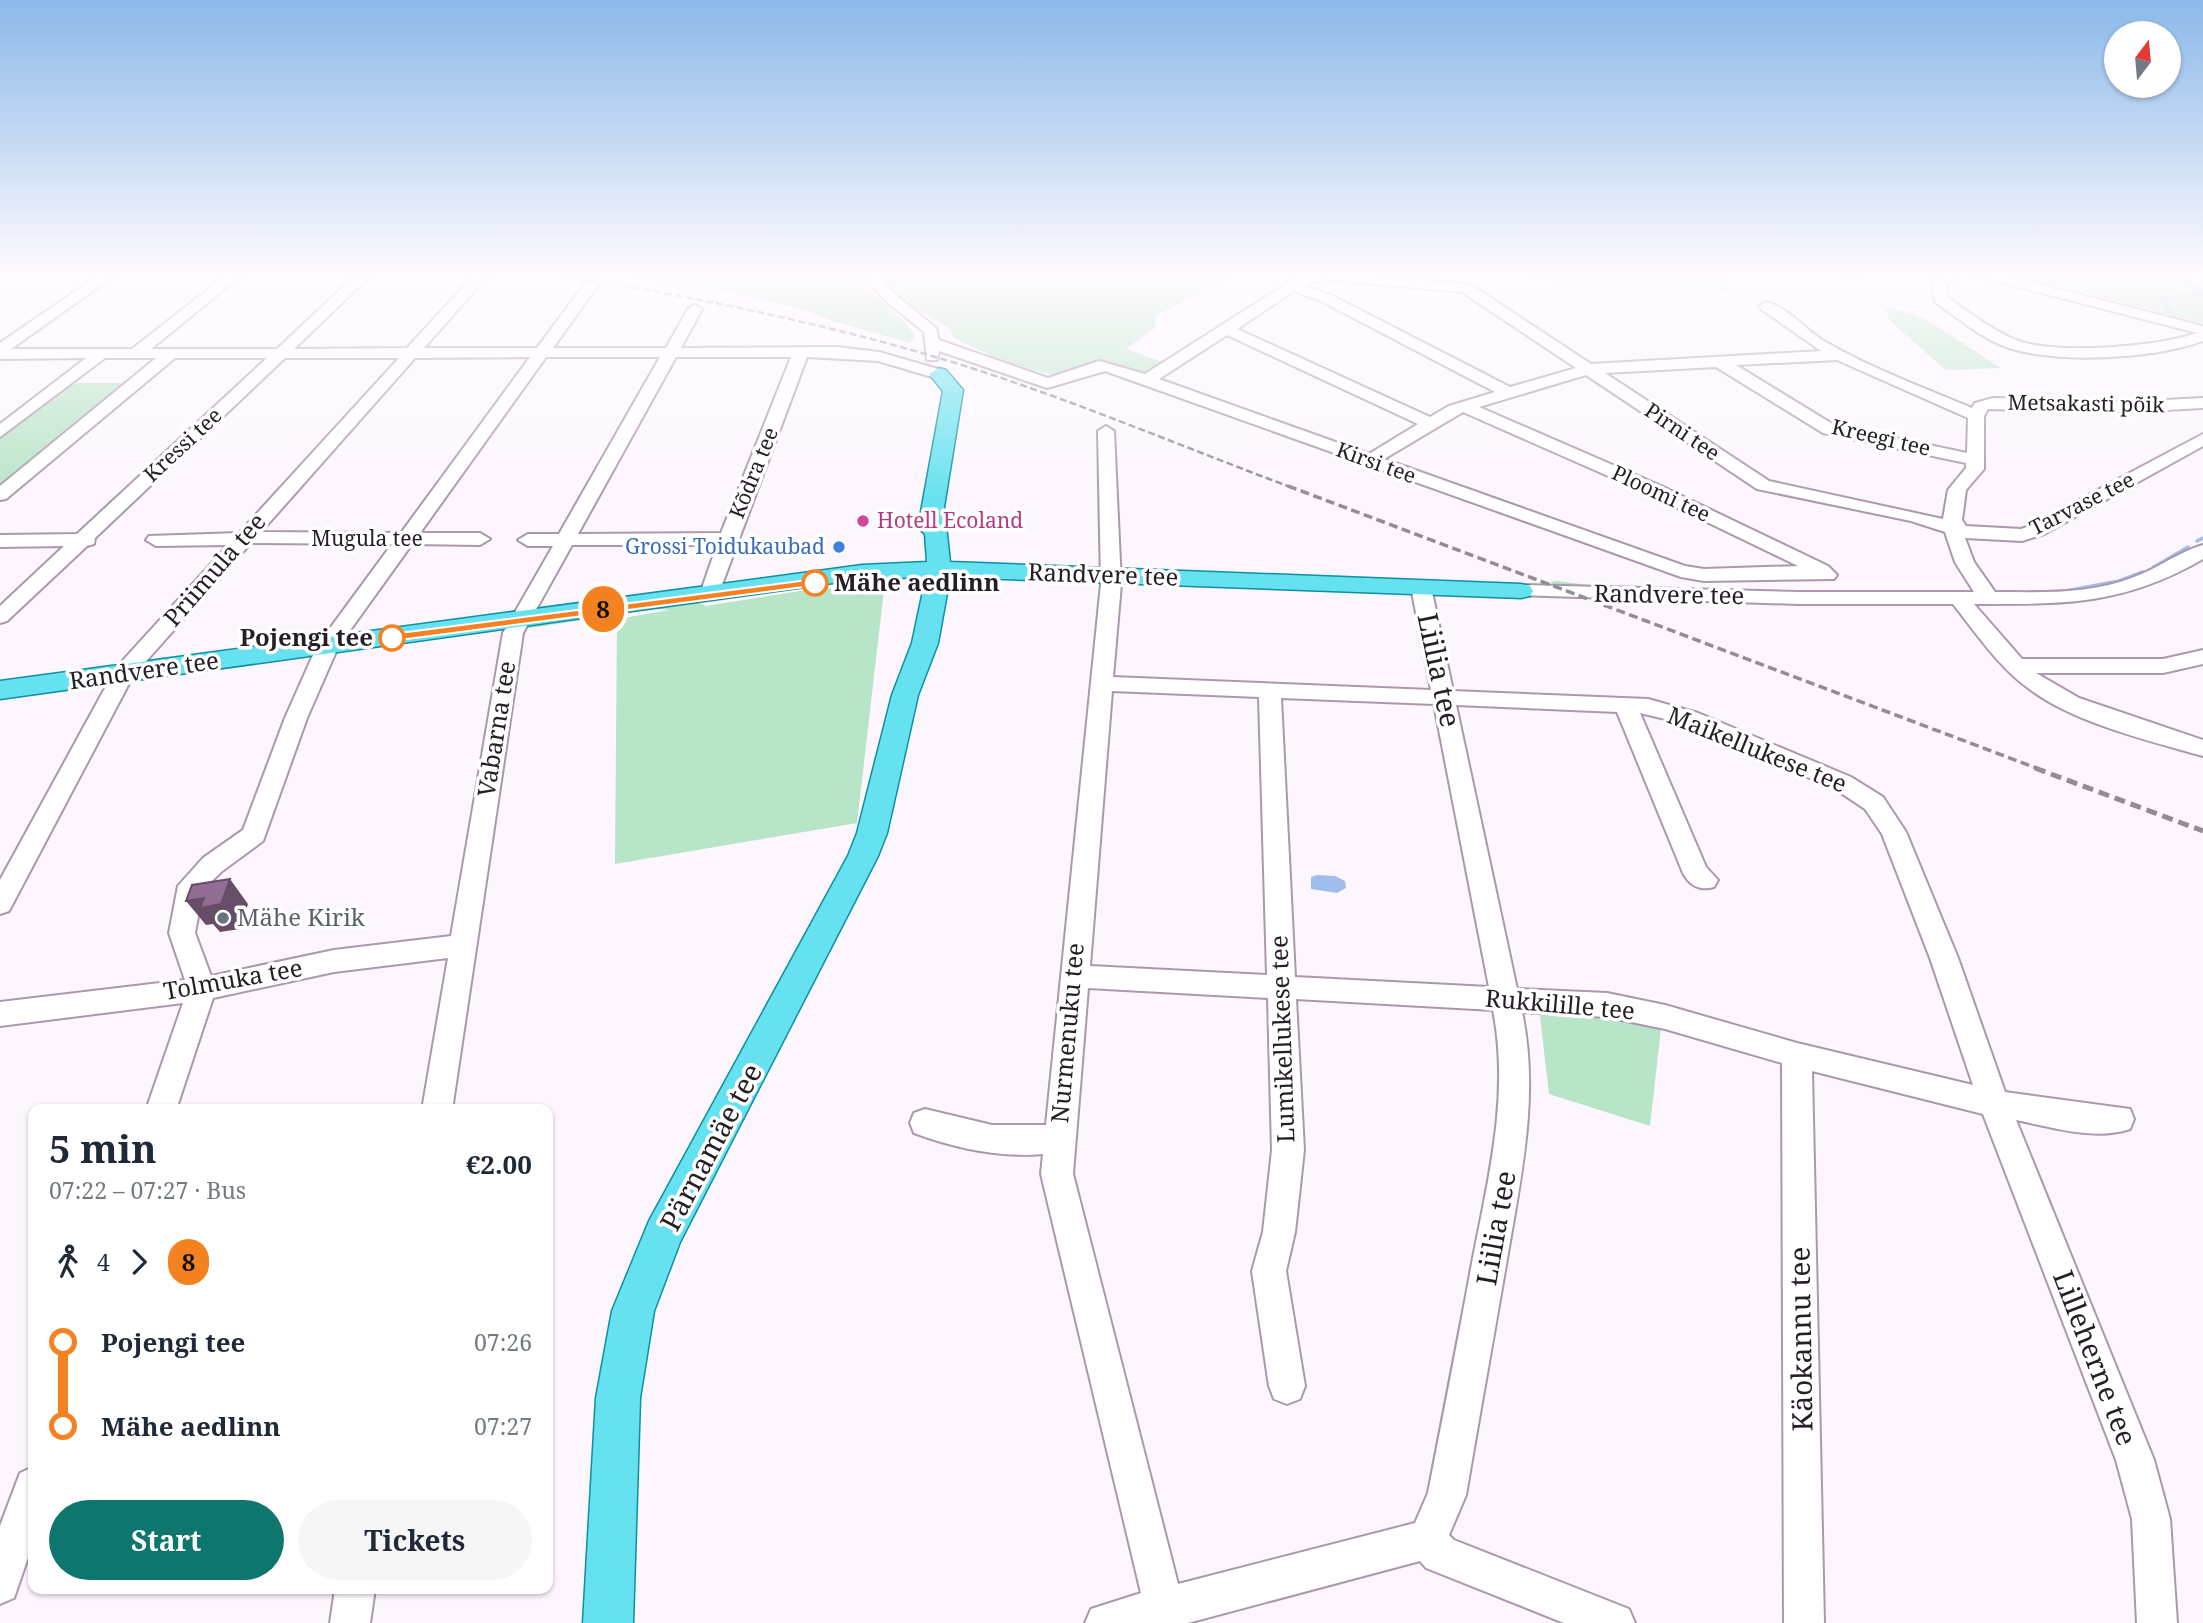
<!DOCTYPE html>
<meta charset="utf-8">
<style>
body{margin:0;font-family:"Noto Serif",serif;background:#f6f6f7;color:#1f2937;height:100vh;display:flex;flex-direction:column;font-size:26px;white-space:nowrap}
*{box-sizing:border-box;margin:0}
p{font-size:23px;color:#747a83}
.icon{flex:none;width:38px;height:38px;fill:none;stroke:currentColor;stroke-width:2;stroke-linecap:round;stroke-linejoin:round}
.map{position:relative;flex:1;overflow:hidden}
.side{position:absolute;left:28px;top:1104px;width:525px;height:490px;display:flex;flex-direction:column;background:#fff;border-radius:14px;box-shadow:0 2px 5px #0004}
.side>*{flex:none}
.badge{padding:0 14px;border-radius:23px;font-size:24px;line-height:46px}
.needle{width:46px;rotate:16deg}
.controls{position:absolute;left:2104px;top:21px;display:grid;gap:14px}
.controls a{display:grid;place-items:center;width:77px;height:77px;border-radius:50%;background:#fff;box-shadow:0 2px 5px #0004;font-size:35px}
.map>.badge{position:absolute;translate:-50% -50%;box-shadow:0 0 0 4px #fff}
.legs{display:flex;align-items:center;gap:10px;height:77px;padding:0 21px;font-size:23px}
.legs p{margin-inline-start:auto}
.overview{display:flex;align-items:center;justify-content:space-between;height:119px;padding:0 21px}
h1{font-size:38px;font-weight:700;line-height:52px}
.primary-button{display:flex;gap:14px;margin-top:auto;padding:14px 21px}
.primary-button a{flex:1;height:80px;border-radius:42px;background:#0f766e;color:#fff;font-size:28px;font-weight:700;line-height:80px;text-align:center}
.primary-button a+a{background:#f6f6f7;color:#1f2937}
ul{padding:0 21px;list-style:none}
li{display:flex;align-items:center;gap:24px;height:84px;font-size:26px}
li i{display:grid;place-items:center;width:10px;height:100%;margin:0 9px;background:currentColor}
li i::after{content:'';width:18px;height:18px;margin:-9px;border:5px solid;border-radius:50%;background:#fff}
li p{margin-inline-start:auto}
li:first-child i{background:linear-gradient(#0000 50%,currentColor 0)}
li:last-child i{background:linear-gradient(currentColor 50%,#0000 0)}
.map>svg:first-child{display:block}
.green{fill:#b8e4c7}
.water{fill:#a0beeb}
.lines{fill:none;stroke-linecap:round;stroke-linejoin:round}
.stream-far1{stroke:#a0beeb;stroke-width:2.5}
.stream{stroke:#a0beeb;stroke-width:3.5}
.minor-casing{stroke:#ac98ad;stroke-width:4}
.major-casing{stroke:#0d90a2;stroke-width:3}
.minor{fill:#fff;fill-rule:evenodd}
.major{fill:#66e1ef;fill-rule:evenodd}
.rail-far2{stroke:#948c95;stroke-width:2.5;stroke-dasharray:7 3.5;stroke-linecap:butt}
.rail-far1{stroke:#948c95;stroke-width:3.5;stroke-dasharray:9 4.5;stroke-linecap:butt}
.rail{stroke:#948c95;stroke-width:5;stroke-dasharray:11 6;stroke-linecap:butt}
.shaded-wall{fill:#664d68}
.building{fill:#926e94;stroke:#664d68;stroke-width:2}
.line-1{fill:#f58220;stroke:#fff;stroke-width:2}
.hotel-dot{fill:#d1479c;stroke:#fff;stroke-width:2.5}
.shop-dot{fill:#3f7fe0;stroke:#fff;stroke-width:2.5}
.stop-1-dot{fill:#fff;stroke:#f58220;stroke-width:3.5}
.worship-dot{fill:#6b7280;stroke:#fff;stroke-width:2.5}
.labels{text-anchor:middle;stroke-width:7;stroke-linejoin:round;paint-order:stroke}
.far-street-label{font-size:21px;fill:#251e26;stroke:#fff}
.far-hotel-label{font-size:21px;fill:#b23c85;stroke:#fff;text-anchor:start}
.far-shop-label{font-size:21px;fill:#366cbe;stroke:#fff;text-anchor:end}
.street-label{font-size:24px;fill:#251e26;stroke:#fff}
.stop-label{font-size:24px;font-weight:bold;fill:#251e26;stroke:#fff;text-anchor:start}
.worship-label{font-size:24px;fill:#5b616d;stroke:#fff;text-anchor:start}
.near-street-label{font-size:28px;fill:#251e26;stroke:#fff}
</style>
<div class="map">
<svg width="2203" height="1623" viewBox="0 0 2203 1623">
<rect width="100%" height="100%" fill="#fef6ff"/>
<path class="green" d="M611 273H852C863 289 914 324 914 337L910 343 833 321 805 310 732 292Z
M874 273H1235L1156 316 1155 328 1126 349 1166 363 1146 375 1107 361 1059 376 1011 365 954 338 949 328 906 304Z
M1509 273H1721L1731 291 1669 286 1589 287Z
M2007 273H2203L2187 276 2203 287V323Z
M1883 305 1924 318 2001 368 1946 370 1890 321Z
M71 383H131L0 490V438Z
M1558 581 1588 585 1839 592 1565 589 1549 582Z
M819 588 884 590 857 823 615 864 617 619 670 610 652 609 518 630 525 625 697 601 705 606Z
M1539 1008 1579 1009 1661 1029 1650 1126 1549 1094Z"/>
<path class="water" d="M1317 875 1335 876 1345 881 1346 888 1337 893 1311 889V877Z"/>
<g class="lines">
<path class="stream-far1" d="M2175 273 2203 291
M2174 315 2158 298 2203 295"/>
<path class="stream" d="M2197 541 2203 538
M2154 567 2188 547
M2066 591 2119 581 2143 572"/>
<defs>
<path id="minor" d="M102 273H118L11 349H132L229 273H244L151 349H277L358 273H373L294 349 407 348 476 273H490L424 348H537L586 282 591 281 598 285 553 348H666L688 309 695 305 702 309 681 348 837 347 879 352 945 371 947 374 939 379 878 361 807 357 717 598H703L700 594 717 545H572L523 633 452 1110H422L448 958 334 972 213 998 176 1110H146L183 1003 0 1026V1002L185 980 169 933 178 886 203 858 243 830 285 718 317 646 392 544 251 543 133 676 9 911 0 914V880L116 668 228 545 156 546 146 540 149 536 239 533 399 358H285L95 538 94 544 87 546 7 621 0 623V606L64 546 0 547V535L77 534 267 358H175L6 499 0 500V486L156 358H105L0 437V424L86 358 0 359V343ZM530 357 401 533 261 532 415 358ZM546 357H660L559 534H528L518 540 528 546H553L503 633 451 936 334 950 211 976 195 933 203 890 221 872 263 841 307 718 338 647 412 544 480 545 490 539 480 533H420ZM676 357H791L721 533 578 534Z
M861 273H875L897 296 936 328 939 340 1048 378 1099 361 1145 374 1297 277 1315 273H1342L1471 285 1591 364 1821 351 1761 309 1759 306 1766 302C1789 308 1804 329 1824 341 1870 368 1922 387 1972 408L1975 403 1993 398 2127 402 2203 398V408L2127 412 1988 409 1984 416V469L1966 490 1962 520 1966 526 2021 529 2030 526 2203 434V446L2044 534 2022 541 1965 538 1974 562 1995 592C2042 592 2089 595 2134 577 2157 569 2180 551 2203 545V559C2122 606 2063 604 1974 604L2022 659H2163L2203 650V664L2163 673H2036L2079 698 2203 740V756C2149 741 2072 722 2028 688 1998 666 1976 633 1953 604H1798L1514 595 1511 591 1514 587 1521 585 1798 592H1974L1955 562 1945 532 1911 521 1757 489 1586 375 1479 407 1661 486 1828 566 1837 575 1834 579 1704 581 1681 577 1105 371 1047 388 939 351 937 360H927L924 332 887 302ZM1322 279 1462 292 1576 368 1510 387 1333 296 1303 285ZM1294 291 1323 302 1495 392 1449 406 1430 417 1237 329ZM1227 335 1418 424 1369 454 1159 379ZM1837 360 1968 418 1967 453 1834 425 1736 365ZM1716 367 1823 433 1966 463V468L1948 490 1943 519 1769 481 1605 373ZM1463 412 1649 494 1798 566 1704 569 1685 566 1384 459Z
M1840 273H1859L1860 274 1853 278Z
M1944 273H1959L1946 286 1947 297C1969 312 1991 330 2016 340 2054 355 2158 347 2197 333L1976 276 1974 273H1996L2203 326V341C2153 359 2059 364 2009 348 1982 339 1958 318 1935 302L1932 285Z
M1106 426 1114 431 1121 584 1113 677 1431 690 1411 587 1421 581 1431 587 1453 691 1648 699 1698 713 1851 777 1883 797 1906 832 1958 958 2005 1092 2130 1109 2134 1119 2130 1129C2095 1141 2051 1127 2016 1120L2154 1460 2170 1519 2177 1623H2137L2132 1519 2116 1460 1983 1114 1812 1071 1824 1623H1784L1782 1063 1665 1029 1607 1017 1522 1012C1540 1096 1520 1181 1506 1265 1493 1341 1479 1418 1466 1495L1449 1535 1454 1540 1629 1609 1635 1623H1564L1426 1568 1420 1561 1188 1623H1085L1091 1609 1141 1593 1041 1174 1043 1154C999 1158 955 1148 914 1133L910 1123 914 1113 925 1109 992 1125H1046L1101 584 1098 431ZM1112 691 1259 697 1267 975 1090 966ZM1281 698 1434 704 1489 987 1295 977ZM1456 705 1617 712 1683 873C1690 886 1700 891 1714 887L1718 880 1706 867 1640 713 1682 723 1835 789 1865 809 1882 834 1930 958 1973 1085 1797 1043 1665 1005 1607 993 1517 989ZM1088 988 1268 998 1272 1150 1263 1232 1252 1271 1269 1386 1274 1399 1287 1404 1300 1399 1305 1386 1286 1271 1295 1232 1304 1150 1296 999 1493 1010C1510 1095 1488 1180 1472 1263 1458 1340 1443 1417 1428 1493L1415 1523 1178 1584 1073 1174Z
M33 1467V1543L14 1598 0 1604V1526L20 1473Z
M335 1589H375L370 1623H330Z"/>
<path id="major" d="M939 368 946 370 963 390 944 507 950 562 1521 584 1530 586 1533 591 1530 596 1521 598 950 577 938 643 918 695 887 833 878 856 680 1242 654 1311 640 1398 633 1623H583L596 1398 612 1311 649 1221 848 856 857 833 892 695 912 643 926 577 862 579 0 699V681L862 565 927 562 925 534 918 528 943 391 929 374Z"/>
</defs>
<use href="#minor" class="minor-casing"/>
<use href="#major" class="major-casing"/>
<use href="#minor" class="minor"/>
<use href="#major" class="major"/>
<path class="rail-far2" d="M551 273C682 295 812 320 939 358 1059 394 1175 444 1293 488"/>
<path class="rail-far1" d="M1288 486 2039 769"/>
<path class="rail" d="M2035 768 2203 831"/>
</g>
<path class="shaded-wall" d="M230 879 248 904 240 929 220 932 213 924 206 925 186 901 204 898Z"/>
<path class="building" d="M230 879 221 904 200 908 204 898 186 901 192 885Z"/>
<linearGradient id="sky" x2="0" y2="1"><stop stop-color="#8bb8e9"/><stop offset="0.55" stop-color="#fffbff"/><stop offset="1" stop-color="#fffbff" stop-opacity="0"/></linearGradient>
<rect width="2203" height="500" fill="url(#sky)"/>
<path class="line-1" d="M815 579 820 583 819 585 392 641 386 638 392 634Z"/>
<circle class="hotel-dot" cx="863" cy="521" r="7"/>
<circle class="shop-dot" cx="839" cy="547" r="7"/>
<g class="stop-1-dot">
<circle cx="815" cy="583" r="12"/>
<circle cx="392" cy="638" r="12"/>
</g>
<circle class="worship-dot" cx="223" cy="918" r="7"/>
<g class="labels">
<g class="far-street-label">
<text transform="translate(2086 404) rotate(1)" y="7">Metsakasti põik</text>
<text transform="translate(1682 432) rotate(34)" y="7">Pirni tee</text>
<text transform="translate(1881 438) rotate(13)" y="7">Kreegi tee</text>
<text transform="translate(183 445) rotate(-43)" y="7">Kressi tee</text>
<text transform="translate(1376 463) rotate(20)" y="7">Kirsi tee</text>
<text transform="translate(754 473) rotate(-68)" y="7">Kõdra tee</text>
<text transform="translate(1661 494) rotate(25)" y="7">Ploomi tee</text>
<text transform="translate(2082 504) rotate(-27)" y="7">Tarvase tee</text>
<text x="367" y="546">Mugula tee</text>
</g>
<g class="far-hotel-label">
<text x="877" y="528">Hotell Ecoland</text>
</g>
<g class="far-shop-label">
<text x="825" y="554">Grossi Toidukaubad</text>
</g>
<g class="street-label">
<text transform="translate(215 570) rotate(-49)" y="8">Priimula tee</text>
<text transform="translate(1103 575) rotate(2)" y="8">Randvere tee</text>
<text transform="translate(1669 595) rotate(1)" y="8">Randvere tee</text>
<text transform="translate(144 671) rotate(-8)" y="8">Randvere tee</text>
<text transform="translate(497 729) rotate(-81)" y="8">Vabarna tee</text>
<text transform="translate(1757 750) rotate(22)" y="8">Maikellukese tee</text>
<text transform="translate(233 980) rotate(-10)" y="8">Tolmuka tee</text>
<text transform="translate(1560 1005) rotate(5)" y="8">Rukkilille tee</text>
<text transform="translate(1068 1033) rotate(-85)" y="8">Nurmenuku tee</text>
<text transform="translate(1283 1039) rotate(-92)" y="8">Lumikellukese tee</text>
</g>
<g class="stop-label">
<text x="834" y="591">Mähe aedlinn</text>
<text x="373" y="646" text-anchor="end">Pojengi tee</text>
</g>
<g class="worship-label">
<text x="237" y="926">Mähe Kirik</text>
</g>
<g class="near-street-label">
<text transform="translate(1439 670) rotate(78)" y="10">Liilia tee</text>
<text transform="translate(711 1147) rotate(-62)" y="10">Pärnamäe tee</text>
<text transform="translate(1496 1228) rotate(-80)" y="10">Liilia tee</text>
<text transform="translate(1801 1339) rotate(-91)" y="10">Käokannu tee</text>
<text transform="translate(2095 1358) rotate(69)" y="10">Lilleherne tee</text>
</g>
</g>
</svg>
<div class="controls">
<a><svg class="needle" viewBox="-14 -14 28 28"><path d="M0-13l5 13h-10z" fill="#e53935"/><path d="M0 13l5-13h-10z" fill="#747a83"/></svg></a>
</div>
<b class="badge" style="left:603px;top:609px;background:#f58220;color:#111">8</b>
<section class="side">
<div class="overview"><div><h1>5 min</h1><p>07:22 – 07:27 · Bus</p></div><b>€2.00</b></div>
<div class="legs"><svg class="icon" aria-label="walk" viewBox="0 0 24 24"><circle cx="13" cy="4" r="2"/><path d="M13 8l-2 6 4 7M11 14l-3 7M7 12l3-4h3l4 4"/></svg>4<svg class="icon" aria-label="forward" viewBox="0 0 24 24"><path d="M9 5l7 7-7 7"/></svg><b class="badge" style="background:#f58220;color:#111">8</b></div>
<ul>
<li><i style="color:#f58220"></i><b>Pojengi tee</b><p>07:26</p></li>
<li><i style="color:#f58220"></i><b>Mähe aedlinn</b><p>07:27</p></li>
</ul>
<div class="primary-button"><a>Start</a><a>Tickets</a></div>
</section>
</div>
